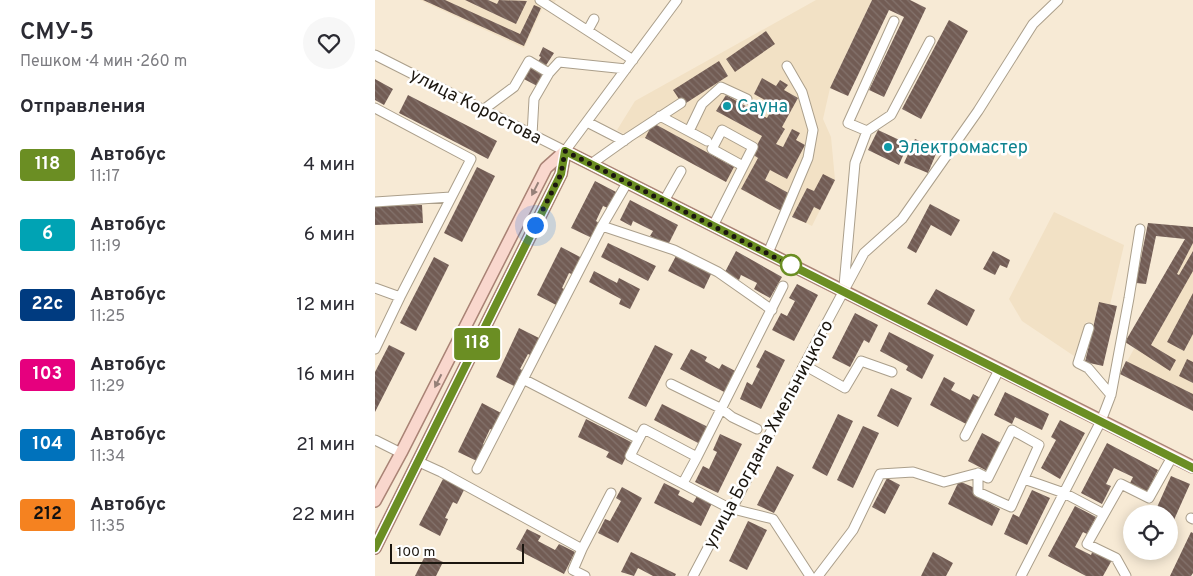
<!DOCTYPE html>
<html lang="ru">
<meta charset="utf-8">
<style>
body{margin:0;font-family:Overpass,sans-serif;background:#f7f7f7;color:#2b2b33;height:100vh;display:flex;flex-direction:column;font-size:19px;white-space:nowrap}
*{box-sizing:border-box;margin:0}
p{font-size:16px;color:#7c7c81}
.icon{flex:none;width:28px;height:28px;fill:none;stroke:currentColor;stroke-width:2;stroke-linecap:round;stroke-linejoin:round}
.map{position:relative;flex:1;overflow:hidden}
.panel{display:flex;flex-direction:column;background:#fff;width:375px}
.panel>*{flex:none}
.badge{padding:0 10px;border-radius:4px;font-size:18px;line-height:32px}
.controls{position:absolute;left:748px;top:505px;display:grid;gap:10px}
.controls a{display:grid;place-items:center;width:55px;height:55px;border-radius:50%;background:#fff;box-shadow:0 2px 12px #0003;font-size:25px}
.scale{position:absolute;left:15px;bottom:12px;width:134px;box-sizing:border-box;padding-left:5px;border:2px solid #1b160f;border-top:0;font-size:14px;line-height:18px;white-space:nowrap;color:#1b160f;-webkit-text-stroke:4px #fff;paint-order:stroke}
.you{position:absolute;width:25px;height:25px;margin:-12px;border:4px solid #fff;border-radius:50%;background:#1a73e8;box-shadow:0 0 0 8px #1a73e833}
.map>.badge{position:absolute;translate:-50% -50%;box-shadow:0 0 0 2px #fff}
h2{padding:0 20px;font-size:19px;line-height:45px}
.round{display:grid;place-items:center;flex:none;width:52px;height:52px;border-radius:26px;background:#f7f7f7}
.overview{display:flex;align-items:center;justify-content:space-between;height:85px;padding:0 20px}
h1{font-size:24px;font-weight:600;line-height:38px}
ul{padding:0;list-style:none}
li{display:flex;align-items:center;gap:15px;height:70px;padding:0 20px}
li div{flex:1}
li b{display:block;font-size:19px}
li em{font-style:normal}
li .badge{min-width:55px;font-weight:700;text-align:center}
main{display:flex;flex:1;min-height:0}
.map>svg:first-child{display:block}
.built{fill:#f2e1c5}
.building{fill:url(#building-back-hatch)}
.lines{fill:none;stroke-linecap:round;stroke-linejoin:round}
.minor-casing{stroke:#ab9f8b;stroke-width:11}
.major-casing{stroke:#a98375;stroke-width:14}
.minor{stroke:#fff;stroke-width:9}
.major{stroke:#f9d7cd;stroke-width:11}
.oneway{fill:#958078}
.line-casing{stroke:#fff;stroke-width:11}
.line{stroke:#6b8e23;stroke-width:8}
.walk{stroke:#1b160f;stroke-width:5;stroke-dasharray:0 9}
.culture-dot{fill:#0f9aa8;stroke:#fff;stroke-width:2}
.stop-dot{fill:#fff;stroke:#6b8e23;stroke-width:2.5}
.labels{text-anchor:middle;stroke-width:5;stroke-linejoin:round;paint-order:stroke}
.street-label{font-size:18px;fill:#1b160f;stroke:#fff}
.culture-label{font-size:18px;fill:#0d838f;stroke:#fff;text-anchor:start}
</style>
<main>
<section class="panel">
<div class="overview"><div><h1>СМУ-5</h1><p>Пешком · 4 мин · 260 m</p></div><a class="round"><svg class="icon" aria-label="heart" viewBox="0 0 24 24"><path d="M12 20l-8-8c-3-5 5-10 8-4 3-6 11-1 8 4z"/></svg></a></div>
<h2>Отправления</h2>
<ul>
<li><span class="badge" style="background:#6b8e23;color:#fff">118</span><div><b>Автобус</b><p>11:17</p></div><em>4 мин</em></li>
<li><span class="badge" style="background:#00a3b4;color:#fff">6</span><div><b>Автобус</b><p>11:19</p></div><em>6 мин</em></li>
<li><span class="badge" style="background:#003b80;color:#fff">22с</span><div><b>Автобус</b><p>11:25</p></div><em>12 мин</em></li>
<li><span class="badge" style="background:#e6007e;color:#fff">103</span><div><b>Автобус</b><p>11:29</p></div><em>16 мин</em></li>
<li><span class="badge" style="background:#0072bc;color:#fff">104</span><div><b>Автобус</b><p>11:34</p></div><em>21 мин</em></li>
<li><span class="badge" style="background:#f58220;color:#111">212</span><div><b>Автобус</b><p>11:35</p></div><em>22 мин</em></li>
</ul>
</section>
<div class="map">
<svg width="818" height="576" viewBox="0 0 818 576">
<defs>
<pattern id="building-back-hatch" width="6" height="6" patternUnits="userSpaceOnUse" patternTransform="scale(1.25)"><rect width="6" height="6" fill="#725c54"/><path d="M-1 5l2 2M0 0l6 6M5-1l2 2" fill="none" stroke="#84736d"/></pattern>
</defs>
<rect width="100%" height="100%" fill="#f7ead5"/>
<path class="built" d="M45 0H181L179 3 168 7 149 48Z
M441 0H497L455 88 448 119 456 137 460 180 437 226 408 212 270 138 254 137 242 130 260 101Z
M679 212 749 245 735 305 719 324 711 322 699 356 647 321 634 299Z
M818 243V411L745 374Z"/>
<path class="building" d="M48 0H70L145 34 159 5 166 8 149 46Z
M90 0H113L122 4 124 0 152 1 141 24Z
M497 0H535L551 8 509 97 494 90 529 17 514 10 473 96 455 88Z
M574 20 593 31 546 119 527 109Z
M391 31 400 44 360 72 351 59Z
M168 47 179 53 166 73 170 76 164 87 147 78 154 67 158 69 166 57 164 56Z
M344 61 353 76 308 105 298 90Z
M387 78 401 86 405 80 413 85 409 90 423 98 407 127 410 129 401 144 408 147 417 129 425 133 421 140 430 145 412 179 395 170 390 180 417 195 408 212 366 189 383 158 377 154 387 136 341 111 351 95 392 118 399 105 379 94Z
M0 79 18 89 9 105 0 100Z
M33 95 122 141 113 159 24 113Z
M278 123 359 167 351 182 270 138Z
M503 130 533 144 524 165 493 150Z
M540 139 563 149 553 173 529 163Z
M102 167 120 176 87 242 69 233Z
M448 174 460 180 445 210 439 207 431 223 417 217 432 188 439 191Z
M220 181 243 193 235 209 228 206 221 221 224 223 217 238 196 228Z
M255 200 303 225 293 245 275 236 278 231 258 221 256 226 245 220Z
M555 204 585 220 576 236 556 225 541 253 532 248Z
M47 205 48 223 0 225V206Z
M773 223 818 227V243L802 274 804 275 818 251V271L776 345 801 360 795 371 750 342 810 239 781 236 771 284 761 283Z
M233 243 281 266 273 281 226 257Z
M186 247 207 258 199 275 194 273 187 288 191 290 183 306 162 295Z
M361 251 407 277 395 298 379 289 382 283 366 275 364 280 350 272Z
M618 251 635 260 632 268 625 265 620 275 608 269Z
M302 254 337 272 329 289 293 271Z
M59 257 74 265 41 331 25 323Z
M219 271 242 283 244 278 265 289 255 309 244 304 246 299 214 282Z
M422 284 443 295 419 341 397 330 406 313 412 316 420 301 414 298Z
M561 289 600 310 592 326 552 304Z
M818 293V334L809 351 792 342Z
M724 302 742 306 728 366 710 362Z
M480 313 503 325 494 343 489 340 475 367 457 358Z
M144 328 166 339 157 356 153 354 145 369 149 371 141 387 121 377Z
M514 332 559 355 547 379 531 370 533 366 505 351Z
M14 345 30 353 0 412V372Z
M280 345 298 354 271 407 253 398Z
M316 349 332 357 330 361 344 369 347 364 364 373 353 394 305 369Z
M390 350 410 360 386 409 365 399 372 382 377 385 385 369 381 367Z
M812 359 818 362V383L804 376Z
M751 361 818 394V411L745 374Z
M569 377 580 383 576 390 595 400 598 394 608 399 593 425 555 405Z
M516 388 537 398 523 427 502 416Z
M630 392 674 414 667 430 640 417 637 424 619 415Z
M107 403 128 414 120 431 115 429 108 444 112 446 104 462 83 452Z
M287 404 333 427 325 444 279 420Z
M463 414 478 421 452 476 437 468Z
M211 419 258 443 247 465 231 457 234 452 203 437Z
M685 420 710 433 685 479 666 468 681 440 676 437Z
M488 426 504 433 478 488 462 480Z
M607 433 628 444 614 472 593 461Z
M345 434 367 444 343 493 320 482 328 466 334 469 342 452 338 450Z
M732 443 783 470 772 492 755 483 758 477 739 468 731 484 736 486 727 504 706 493Z
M402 466 419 475 399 513 382 505Z
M796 476 815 484 794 531V514H779Z
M69 477 90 488 82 504 78 502 70 518 73 519 65 536 44 525Z
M512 478 525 485 510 514 497 507Z
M584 481 602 489 599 495 625 509 617 526 573 504Z
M289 483 305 491 303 495 318 503 322 496 337 503 326 526 279 503Z
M247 487 267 498 243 543 223 533 230 519 235 521 246 501 241 498Z
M657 490 675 498 652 545 629 534 638 514 644 517Z
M700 506 721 517 712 534 708 532 700 547 716 555 718 550 737 560 728 576H711L673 556Z
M373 521 392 530 372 570 354 561Z
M152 529 166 536 163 541 180 550 184 544 200 552 189 574 141 549Z
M816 532 818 533V573L816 576H795Z
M256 552 301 574 300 576H278L263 568 259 576 246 572Z
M558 552 578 563 571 576H546Z
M51 554 68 562 61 576H40Z"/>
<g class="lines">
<defs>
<path id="minor" d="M165 0 258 60
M213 30 219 19
M0 55 190 151 302 0
M174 73 184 62 251 69
M0 108 96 159 25 297 0 349
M108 110 139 87 154 61 174 73 159 99 157 135
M285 116 332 141
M212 122 249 141
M314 131 327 104 346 87 372 99
M492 131 516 115 555 41
M216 164 254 137 306 103
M289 201 306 171
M0 202 76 197
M227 226 299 250 343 272 397 310
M338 226 378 147 347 130 337 149 368 166
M393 253 433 158 438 130 427 92 412 66
M408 286 322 457 269 429 255 456 354 508 398 519 435 576
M469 286 480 163 492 131 473 123 519 21
M0 288 25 297
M714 328 703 363 713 368 736 395
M429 365 470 388 486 361 517 372
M148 379 264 439
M296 384 347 409 357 417 382 429
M590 436 624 370
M0 440 26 453
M44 462 66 472 207 549 198 570 210 576
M102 469 227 226 252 183
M649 479 689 493 729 514
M308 483 322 457
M816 518 818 519
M207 549 236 493
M318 576 354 508 361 501 429 365 489 253 527 219 603 111 658 24 683 0
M443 576 478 530 505 474 538 472 569 482 603 473 613 478 637 430 664 445 636 507 603 492V473
M646 576 726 421 736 395 754 298 765 229
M751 576 741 558 712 544 746 484 774 498 797 457"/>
<path id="major" d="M190 151 818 467
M0 501 26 453 171 168 190 151
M0 548 186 174 190 151"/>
</defs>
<use href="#minor" class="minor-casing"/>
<use href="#major" class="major-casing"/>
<use href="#minor" class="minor"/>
<use href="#major" class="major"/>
</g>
<defs><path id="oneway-solid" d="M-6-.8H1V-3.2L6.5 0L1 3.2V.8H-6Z" transform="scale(1.25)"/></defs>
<g class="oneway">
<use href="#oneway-solid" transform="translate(160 189) rotate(117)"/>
<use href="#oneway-solid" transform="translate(63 381) rotate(117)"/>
</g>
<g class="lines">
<defs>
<path id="line" d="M0 548 186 174 190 151 818 468"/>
</defs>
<use href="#line" class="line-casing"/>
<use href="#line" class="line"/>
<path class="walk" d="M160 225 186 174 190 151 423 269 416 265"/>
</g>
<g class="culture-dot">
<circle cx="352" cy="106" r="5"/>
<circle cx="513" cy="147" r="5"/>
</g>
<circle class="stop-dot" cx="416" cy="265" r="10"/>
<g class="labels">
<g class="street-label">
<text transform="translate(101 106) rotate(27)" y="6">улица Коростова</text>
<text transform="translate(393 434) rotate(-62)" y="6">улица Богдана Хмельницкого</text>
</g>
<g class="culture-label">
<text x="362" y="112">Сауна</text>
<text x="523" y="153">Электромастер</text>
</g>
</g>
</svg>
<div class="controls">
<a><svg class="icon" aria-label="locate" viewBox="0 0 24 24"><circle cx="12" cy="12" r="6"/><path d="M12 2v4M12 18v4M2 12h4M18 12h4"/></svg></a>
</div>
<div class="scale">100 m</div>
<div class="you" style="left:160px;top:225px"></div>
<b class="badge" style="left:102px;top:344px;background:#6b8e23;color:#fff">118</b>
</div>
</main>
